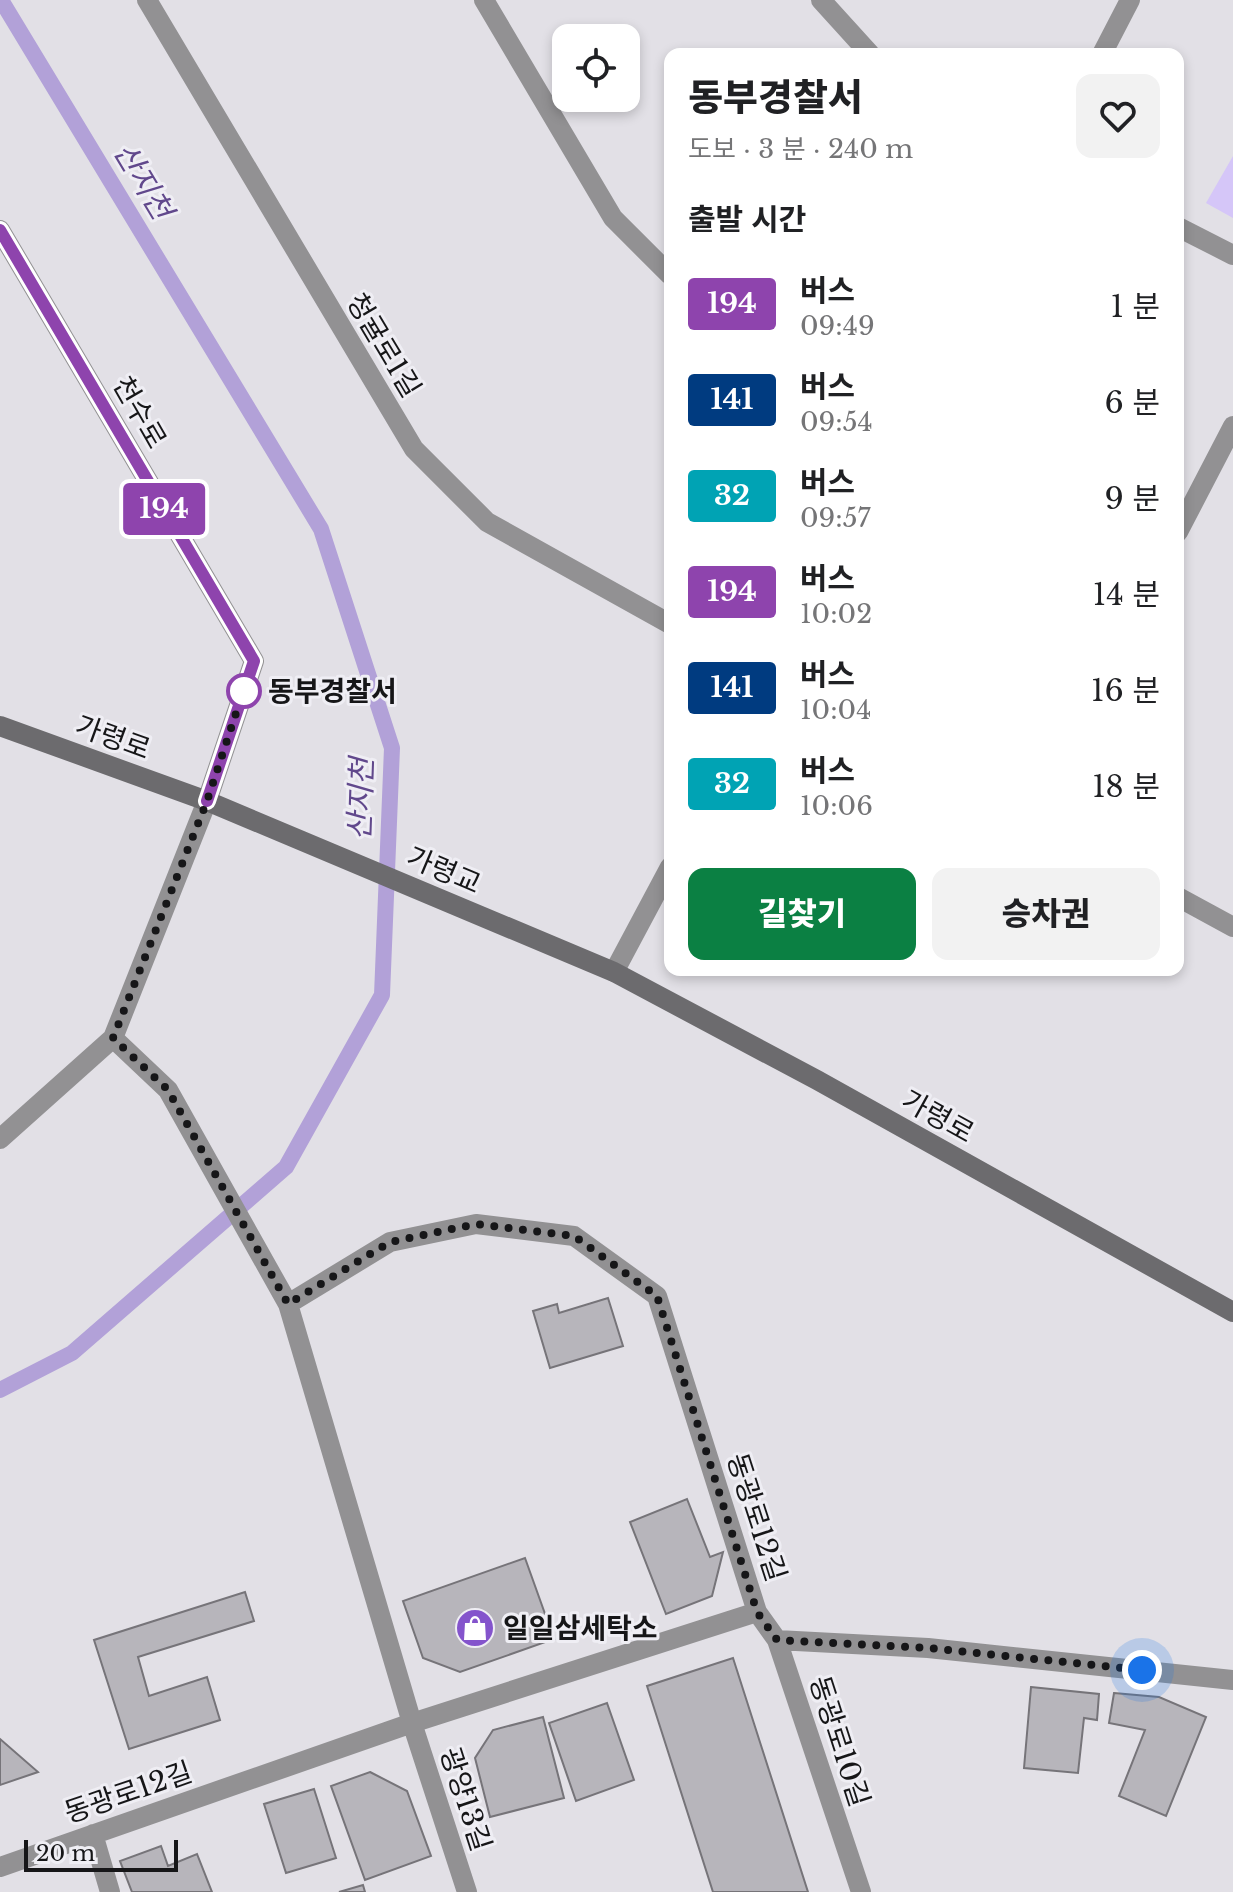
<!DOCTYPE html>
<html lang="ko">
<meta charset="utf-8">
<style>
body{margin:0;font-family:"Libre Baskerville","Noto Sans KR",serif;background:#f2f2f2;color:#202124;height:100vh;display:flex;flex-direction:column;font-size:30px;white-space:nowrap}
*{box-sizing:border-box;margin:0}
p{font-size:26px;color:#757577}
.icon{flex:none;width:44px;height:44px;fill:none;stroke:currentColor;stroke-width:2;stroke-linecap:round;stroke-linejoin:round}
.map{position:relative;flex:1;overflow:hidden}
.sheet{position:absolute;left:664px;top:48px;width:520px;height:928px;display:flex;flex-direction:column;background:#fff;border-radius:16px;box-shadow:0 4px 12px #0003}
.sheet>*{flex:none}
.badge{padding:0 16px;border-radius:6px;font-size:28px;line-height:52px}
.controls{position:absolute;left:552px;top:24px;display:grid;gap:16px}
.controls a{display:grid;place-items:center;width:88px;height:88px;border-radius:16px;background:#fff;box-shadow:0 4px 12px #0003;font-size:40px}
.scale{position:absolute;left:24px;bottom:20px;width:154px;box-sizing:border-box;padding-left:8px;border:4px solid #161618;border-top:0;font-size:22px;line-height:28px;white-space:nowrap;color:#161618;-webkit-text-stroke:6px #efeef4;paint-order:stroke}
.you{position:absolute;width:40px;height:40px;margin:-20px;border:6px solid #fff;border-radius:50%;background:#1a73e8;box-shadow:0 0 0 12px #1a73e833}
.map>.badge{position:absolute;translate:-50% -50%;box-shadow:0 0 0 4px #fff}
h2{padding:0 24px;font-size:30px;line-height:72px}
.round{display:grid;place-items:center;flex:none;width:84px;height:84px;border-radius:16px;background:#f2f2f2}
.summary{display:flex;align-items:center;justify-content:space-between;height:136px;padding:0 24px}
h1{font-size:38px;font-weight:800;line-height:60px}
.primary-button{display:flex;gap:16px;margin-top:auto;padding:16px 24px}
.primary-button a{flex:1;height:92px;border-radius:16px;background:#0b8043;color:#fff;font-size:32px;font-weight:800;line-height:92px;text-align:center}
.primary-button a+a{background:#f2f2f2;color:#202124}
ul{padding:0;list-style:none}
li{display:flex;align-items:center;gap:24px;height:96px;padding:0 24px}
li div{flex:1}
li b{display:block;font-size:30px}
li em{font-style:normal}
li .badge{min-width:88px;font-weight:700;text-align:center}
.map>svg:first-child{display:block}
.green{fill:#d5c6f8}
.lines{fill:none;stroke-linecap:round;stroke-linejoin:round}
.stream{stroke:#b2a1d8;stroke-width:16}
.building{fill:#b7b5bb;stroke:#767479;stroke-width:2}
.street{stroke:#929193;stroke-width:20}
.secondary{stroke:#6c6b6e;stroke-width:20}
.line-casing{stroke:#fff;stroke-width:18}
.line{stroke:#8e44ad;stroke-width:12}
.walk{stroke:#161618;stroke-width:8;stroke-dasharray:0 14.4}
.stop-dot{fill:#fff;stroke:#8e44ad;stroke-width:4}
.labels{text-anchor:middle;stroke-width:6;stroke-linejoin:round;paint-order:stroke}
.street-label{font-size:28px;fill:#161618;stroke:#efeef4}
.stop-label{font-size:28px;font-weight:bold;fill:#161618;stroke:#efeef4;text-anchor:start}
.poi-label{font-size:28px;font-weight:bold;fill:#161618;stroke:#efeef4;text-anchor:start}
.water-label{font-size:30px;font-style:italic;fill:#61488c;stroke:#efeef4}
</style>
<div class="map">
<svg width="1233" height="1892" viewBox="0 0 1233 1892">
<rect width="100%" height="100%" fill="#e2e0e6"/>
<path class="green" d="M1233 156V218L1206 203Z"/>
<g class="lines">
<path class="stream" d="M0 1390 72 1353 286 1167 382 995 392 748 321 529 1 0"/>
</g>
<path class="building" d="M608 1298 623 1346 550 1368 533 1311 557 1304 559 1313Z
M687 1499 710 1557 723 1552 712 1596 666 1614 630 1522Z
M525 1558 554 1639 460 1672 423 1658 403 1601Z
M245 1592 254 1621 138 1657 149 1696 207 1677 220 1720 129 1749 94 1640Z
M733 1658 808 1892H713L647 1686Z
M1031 1687 1099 1694 1097 1720 1084 1718 1078 1773 1024 1768Z
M1114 1693 1159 1697 1206 1717 1166 1816 1119 1796 1145 1730 1109 1723Z
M607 1703 634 1780 576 1801 549 1723Z
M543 1717 564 1798 490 1817 475 1758 493 1730Z
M0 1739 38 1772 0 1785Z
M370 1772 407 1791 431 1856 365 1880 331 1786Z
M314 1789 336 1858 286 1873 264 1804Z
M161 1846 168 1866 197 1854 212 1892H132L120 1861Z
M363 1885 365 1892H339Z"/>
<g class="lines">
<path class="street" d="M147 0 414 449 487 522 670 624
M484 0 613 218 670 275
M821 0 870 54
M1102 54 1130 0
M1178 227 1233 255
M0 230 254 661 207 801 113 1038 0 1139
M1178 532 1233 426
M1178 897 1233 927
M614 972 670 867
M113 1038 168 1090 288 1304 412 1723 467 1892
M288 1304 390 1242 476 1224 574 1236 657 1296 757 1612 777 1640 861 1892
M777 1640 928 1648 1233 1680
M93 1834 110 1892
M0 1867 412 1723 757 1612"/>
<path class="secondary" d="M0 726 207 801 614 972 817 1080 1233 1312"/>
</g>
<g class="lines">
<defs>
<path id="line" d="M0 230 254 661 207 801"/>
</defs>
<use href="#line" class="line-casing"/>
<use href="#line" class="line"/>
<path class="walk" d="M244 691V689L207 801 113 1038 168 1090 288 1304 390 1242 476 1224 574 1236 657 1296 757 1612 777 1640 928 1648 1142 1670"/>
</g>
<defs>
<symbol id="shop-disc" viewBox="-11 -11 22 22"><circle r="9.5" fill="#8454cc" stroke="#efeef4"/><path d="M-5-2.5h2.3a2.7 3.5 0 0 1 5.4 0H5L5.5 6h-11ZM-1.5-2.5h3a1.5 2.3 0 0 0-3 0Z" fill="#fff"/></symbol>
</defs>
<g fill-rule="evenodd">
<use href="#shop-disc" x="453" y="1606" width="44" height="44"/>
</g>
<circle class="stop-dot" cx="244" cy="691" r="16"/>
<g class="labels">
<g class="street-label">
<text transform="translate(384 345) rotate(59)" y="10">청귤로1길</text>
<text transform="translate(140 412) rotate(60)" y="10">천수로</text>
<text transform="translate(113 737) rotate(20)" y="10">가령로</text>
<text transform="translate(444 870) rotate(23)" y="10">가령교</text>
<text transform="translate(938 1116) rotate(29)" y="10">가령로</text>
<text transform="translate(757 1517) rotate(72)" y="10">동광로12길</text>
<text transform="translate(840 1741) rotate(72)" y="10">동광로10길</text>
<text transform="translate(128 1792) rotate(-19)" y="10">동광로12길</text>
<text transform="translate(466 1799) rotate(72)" y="10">광양13길</text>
</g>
<g class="stop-label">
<text x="268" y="701">동부경찰서</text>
</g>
<g class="poi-label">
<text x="503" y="1638">일일삼세탁소</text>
</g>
<g class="water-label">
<text transform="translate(143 181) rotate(59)" y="10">산지천</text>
<text transform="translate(361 799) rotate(-88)" y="10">산지천</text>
</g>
</g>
</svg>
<div class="controls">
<a><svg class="icon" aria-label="locate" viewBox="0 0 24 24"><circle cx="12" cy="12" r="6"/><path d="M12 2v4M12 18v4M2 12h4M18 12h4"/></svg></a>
</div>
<div class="scale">20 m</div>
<div class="you" style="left:1142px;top:1670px"></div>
<b class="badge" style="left:164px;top:509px;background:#8e44ad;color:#fff">194</b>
<section class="sheet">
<div class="summary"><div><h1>동부경찰서</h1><p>도보 · 3 분 · 240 m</p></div><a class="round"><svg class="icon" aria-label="heart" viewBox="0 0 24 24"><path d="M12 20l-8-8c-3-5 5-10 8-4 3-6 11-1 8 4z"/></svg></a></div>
<h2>출발 시간</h2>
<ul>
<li><span class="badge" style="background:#8e44ad;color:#fff">194</span><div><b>버스</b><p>09:49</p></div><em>1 분</em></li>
<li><span class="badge" style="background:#003b80;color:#fff">141</span><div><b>버스</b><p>09:54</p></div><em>6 분</em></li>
<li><span class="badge" style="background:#00a3b4;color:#fff">32</span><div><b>버스</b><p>09:57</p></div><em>9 분</em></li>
<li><span class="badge" style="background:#8e44ad;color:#fff">194</span><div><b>버스</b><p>10:02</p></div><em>14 분</em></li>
<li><span class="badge" style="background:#003b80;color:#fff">141</span><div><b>버스</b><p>10:04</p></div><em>16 분</em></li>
<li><span class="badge" style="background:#00a3b4;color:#fff">32</span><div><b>버스</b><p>10:06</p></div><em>18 분</em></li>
</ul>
<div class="primary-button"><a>길찾기</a><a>승차권</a></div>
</section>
</div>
